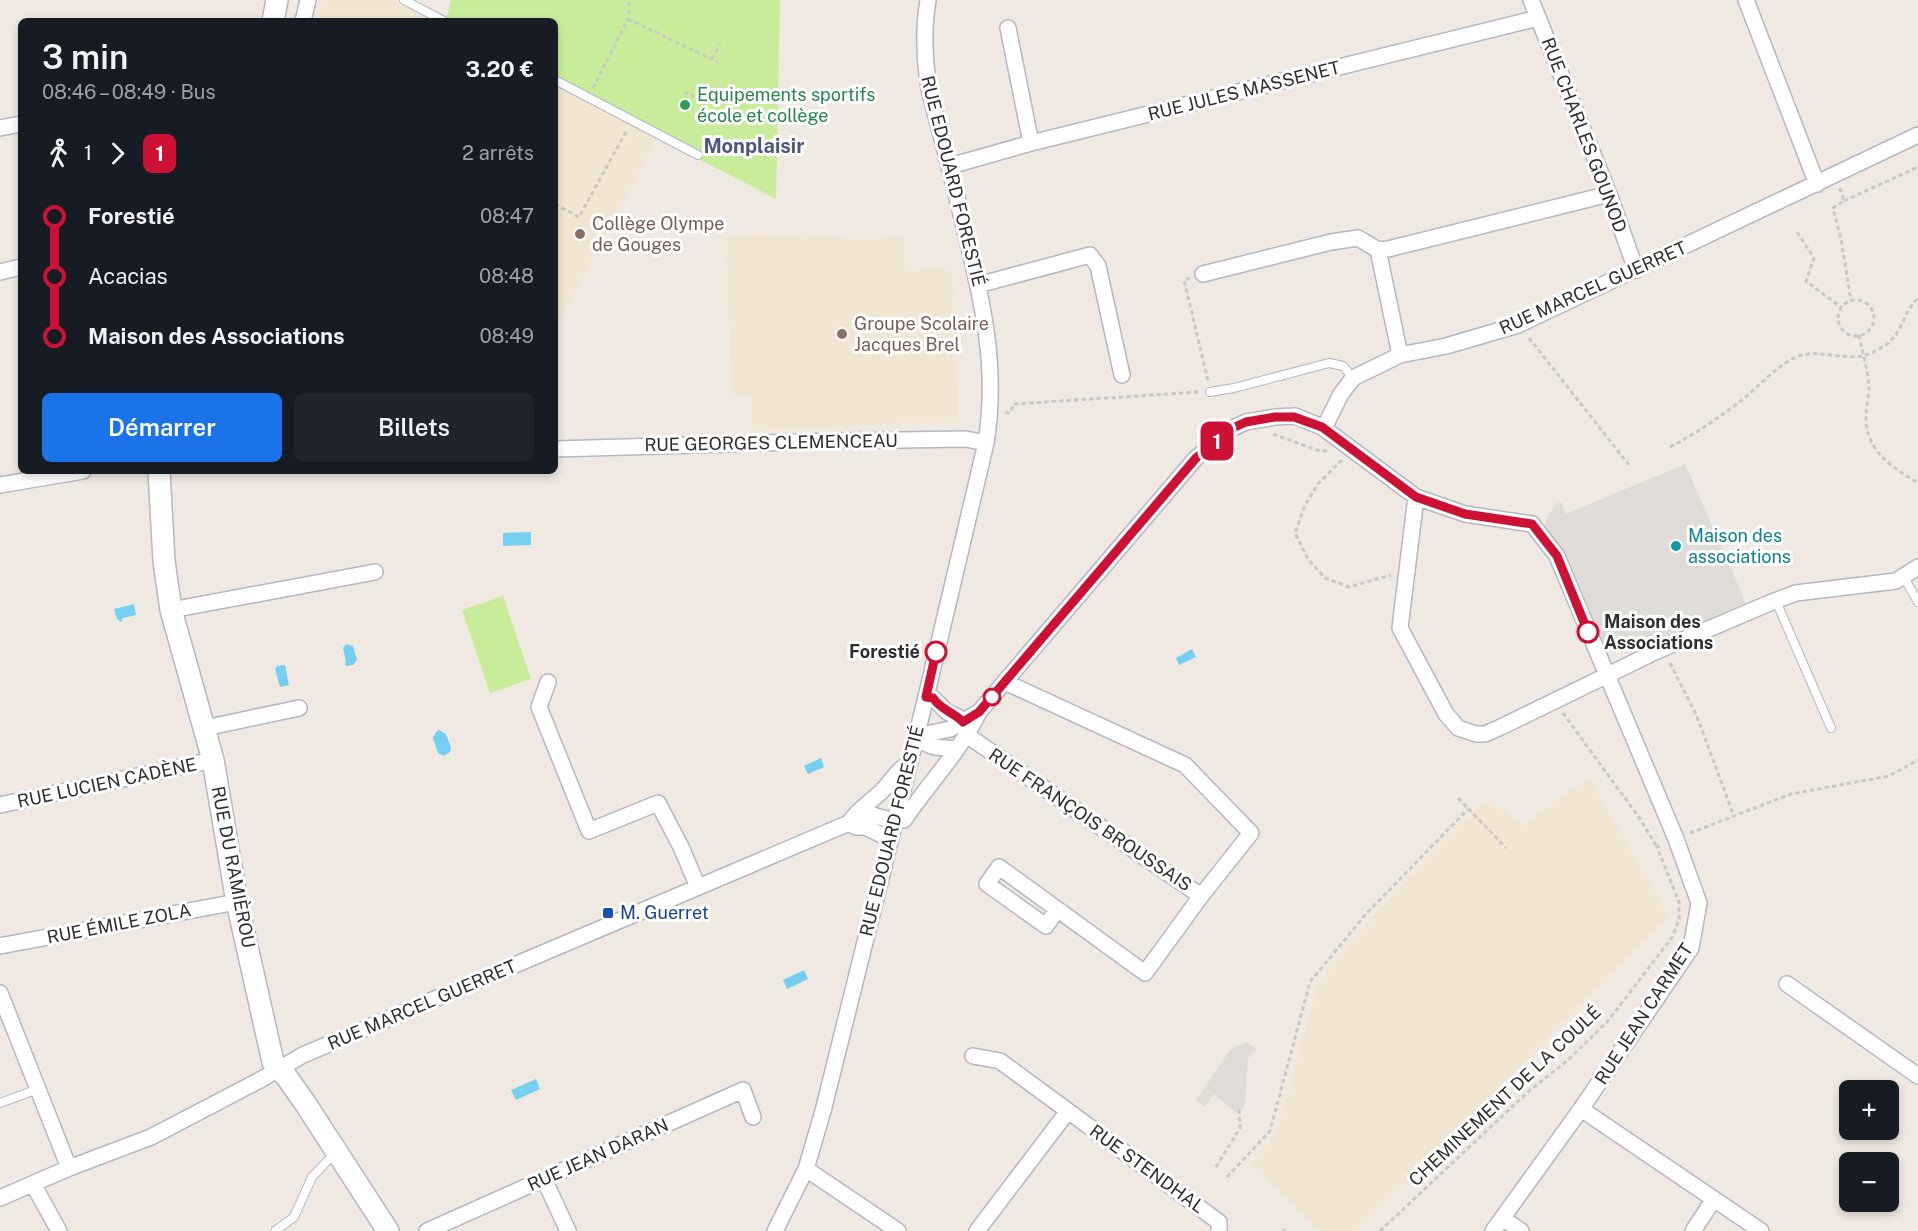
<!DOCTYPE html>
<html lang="fr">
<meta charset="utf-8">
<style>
body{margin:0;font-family:"Public Sans",sans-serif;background:#20242c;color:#f1f3f6;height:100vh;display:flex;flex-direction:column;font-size:22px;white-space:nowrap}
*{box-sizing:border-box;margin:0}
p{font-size:20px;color:#9ea1a6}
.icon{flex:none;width:33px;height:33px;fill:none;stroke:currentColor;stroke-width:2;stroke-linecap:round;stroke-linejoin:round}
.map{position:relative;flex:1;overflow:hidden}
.side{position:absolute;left:18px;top:18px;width:540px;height:456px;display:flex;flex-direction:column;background:#171b24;border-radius:9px;box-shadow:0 3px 9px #0003}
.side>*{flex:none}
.badge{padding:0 12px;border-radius:9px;font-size:21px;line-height:39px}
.tools{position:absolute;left:1839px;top:1080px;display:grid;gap:12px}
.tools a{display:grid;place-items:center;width:60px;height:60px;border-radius:9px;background:#171b24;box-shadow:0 3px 9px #0003;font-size:30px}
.map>.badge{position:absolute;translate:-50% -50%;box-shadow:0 0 0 3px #fff}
.legs{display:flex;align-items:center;gap:9px;height:66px;padding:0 24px;font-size:20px}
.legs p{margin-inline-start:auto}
.overview{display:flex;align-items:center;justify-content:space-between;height:102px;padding:0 24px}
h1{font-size:33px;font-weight:600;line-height:45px}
.button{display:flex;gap:12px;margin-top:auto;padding:12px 24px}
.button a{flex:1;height:69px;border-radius:9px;background:#1a73e8;color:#fff;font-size:24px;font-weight:600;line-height:69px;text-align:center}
.button a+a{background:#20242c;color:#f1f3f6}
ul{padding:0 24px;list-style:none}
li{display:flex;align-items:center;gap:21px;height:60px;font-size:22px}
li i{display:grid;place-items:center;width:9px;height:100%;margin:0 8px;background:currentColor}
li i::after{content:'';width:15px;height:15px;margin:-8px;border:4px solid;border-radius:50%;background:#171b24}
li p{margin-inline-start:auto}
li:first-child i{background:linear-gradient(#0000 50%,currentColor 0)}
li:last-child i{background:linear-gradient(currentColor 50%,#0000 0)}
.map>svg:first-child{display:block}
.education{fill:#f0e6d1}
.pitch{fill:#c9ec9a}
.plaza{fill:#dfdcd8}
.water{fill:#75cff0}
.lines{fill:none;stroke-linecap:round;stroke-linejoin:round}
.lane-casing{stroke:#b4b7c1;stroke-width:10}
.street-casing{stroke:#b4b7c1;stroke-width:18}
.secondary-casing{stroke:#b4b7c1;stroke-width:24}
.path{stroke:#c9c9c9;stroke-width:3;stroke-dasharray:4.5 3;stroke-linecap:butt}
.lane{stroke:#fff;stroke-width:8}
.street{stroke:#fff;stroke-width:15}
.secondary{stroke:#fff;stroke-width:21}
.line-1-casing{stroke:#fff;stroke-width:14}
.line-1{stroke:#cd1135;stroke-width:9}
.leisure-dot{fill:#2e9e5b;stroke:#fff;stroke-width:2}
.education-dot{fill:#8d6e63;stroke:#fff;stroke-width:2}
.culture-dot{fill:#0f9aa8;stroke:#fff;stroke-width:2}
.stop-1-dot{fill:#fff;stroke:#cd1135;stroke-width:3}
.transit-dot{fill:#1a4fb4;stroke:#fff;stroke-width:2}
.labels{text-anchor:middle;stroke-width:6;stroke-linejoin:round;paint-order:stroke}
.street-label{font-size:18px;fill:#2e2e2e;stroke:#fff}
.leisure-label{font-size:18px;fill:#27864d;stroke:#fff;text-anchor:start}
.education-label{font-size:18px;fill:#785e54;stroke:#fff;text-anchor:start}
.culture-label{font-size:18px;fill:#0d838f;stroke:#fff;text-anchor:start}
.stop-label{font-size:18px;font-weight:bold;fill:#2e2e2e;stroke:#fff;text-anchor:start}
.transit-label{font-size:18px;fill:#164399;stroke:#fff;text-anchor:start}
.neighbourhood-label{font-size:20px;font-weight:bold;fill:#4d5680;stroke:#fff}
</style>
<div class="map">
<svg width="1918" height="1231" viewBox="0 0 1918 1231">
<rect width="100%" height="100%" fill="#efe9e1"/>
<path class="education" d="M322 0H391L431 21H318Z
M555 85 657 138 555 330Z
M761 236 865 239 905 238V271L952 269 959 423H900L753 431 751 396H732L726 237Z
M1589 778 1669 916 1357 1231H1320L1252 1162 1277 1133 1319 982 1381 908 1440 845 1489 798 1522 826Z"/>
<path class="pitch" d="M451 0H780L776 199 555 85V21H446Z
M503 596 531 679 490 693 462 610Z"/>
<path class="plaza" d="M1685 464 1746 603 1631 653 1617 652 1604 644 1568 558 1547 533 1545 522 1555 504 1561 502 1566 514Z
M1246 1042 1257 1050 1248 1058 1245 1106 1235 1112 1214 1094 1205 1107 1196 1100 1231 1049Z"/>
<path class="water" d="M531 532V545L503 546V533Z
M134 604 136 615 123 618 121 622 117 619 114 609Z
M346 644 353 646 357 660 353 665 347 666 345 665 346 662 343 648Z
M1192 649 1196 657 1179 665 1176 658Z
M285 665 289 685 280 687 275 669 277 666Z
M439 730 446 734 451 748 450 752 444 756 438 753 433 738 436 732Z
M821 758 824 767 808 774 804 766Z
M804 970 808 979 787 989 783 980Z
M536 1079 540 1089 516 1100 511 1090Z"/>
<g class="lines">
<defs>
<path id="lane" d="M404 0 444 21
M555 80 698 155
M1210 392 1234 388 1329 363 1343 366 1353 378
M1903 576 1918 602
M1776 601 1831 728
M0 1103 38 1089
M275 1231 294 1217 312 1177 335 1153"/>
<path id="street" d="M1531 0 1609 194 1636 270
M1746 0 1817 184
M303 21 308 0
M1008 28 1031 143
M0 128 21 124
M950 166 1031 143 1538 18
M1378 250 1388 249 1609 194
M0 272 21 267
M1203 274 1331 242 1358 238 1378 250 1400 355
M978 285 1090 255 1098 266 1122 375
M1322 427 1327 422 1341 394 1353 378 1400 355 1446 346 1518 325 1918 135
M555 449 834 441 966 439 986 443
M0 485 83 471
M1416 497 1400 628 1446 714 1458 728 1476 734H1485L1501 727 1657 651 1772 602 1796 593 1896 581 1918 567
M171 610 375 572
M548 682 539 707 589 831 658 803 681 847 698 887
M1005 682 1185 765 1251 833 1201 896 1145 973 999 867 987 884 1046 926 1057 910
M926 697 933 698 947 712 958 717 963 722 966 730
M205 728 299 708
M916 736 950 729 979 712
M916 736C928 749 940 747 956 749
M968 736 1201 896
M0 805 213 760
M860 812C875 814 889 823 904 820 928 784 960 752 979 712L1196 458 1235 427 1246 422 1275 417 1295 416 1322 427 1416 497 1465 514 1532 524 1557 556 1676 839 1699 903 1691 948 1581 1109 1493 1231
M849 823 856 827H865L890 839
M0 946 237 902
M1787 984 1918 1076
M0 993 69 1168
M973 1056 1000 1061 1219 1222V1231
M1581 1109 1761 1231
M806 1169 898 1231
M544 1179 568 1231
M33 1184 59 1231
M0 1198 69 1168 151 1137 260 1080 303 1055 849 823C857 810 872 801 883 790 892 780 898 769 910 762
M1502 1218 1521 1231
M427 1231 743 1090 753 1117
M775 1231 806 1169 823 1111 926 697 986 443C998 368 983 303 965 231 954 183 941 136 929 89 924 58 923 30 928 0
M977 1231 1068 1111
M1693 1231 1714 1199"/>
<path id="secondary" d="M273 21 277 0
M159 471 164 561 171 610 213 760 237 902 273 1062 286 1076 305 1103 388 1231"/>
</defs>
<use href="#lane" class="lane-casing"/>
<use href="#street" class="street-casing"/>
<use href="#secondary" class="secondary-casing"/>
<path class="path" d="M628 19 718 62
M712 59 720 44
M593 88 629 17V0
M684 92 700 99
M703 146 710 133
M1840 188 1844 201 1833 208 1841 239 1851 301
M1844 201 1918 167
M555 204 579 217 627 130
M1797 232 1814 258 1806 281 1842 308
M1190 278 1184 280 1208 381
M1838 318a18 18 0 1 1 36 0a18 18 0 1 1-36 0Z
M1859 335C1862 352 1868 369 1869 386 1869 396 1866 407 1866 418 1866 451 1893 468 1918 483
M1529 338 1629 465
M1005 413H1010L1014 404 1199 392
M1273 434 1317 450 1327 451
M1670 447C1697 433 1723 415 1747 396 1761 383 1774 370 1790 360 1813 346 1838 360 1862 356 1871 354 1880 349 1887 344 1902 333 1904 311 1918 298
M1342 460 1318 484 1305 505 1295 533 1308 559 1325 578 1349 587 1391 575
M1670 663 1696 714 1734 816
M1563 713 1640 819 1657 847
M1458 798 1506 848
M1690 833 1791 794 1889 776 1918 760
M1216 1167 1240 1128 1239 1109
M1227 1177 1270 1131 1310 982 1365 915 1468 809
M1283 1229 1285 1231
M1380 1231 1530 1090 1567 1061 1607 1022 1671 939 1679 920V902L1657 847 1662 845"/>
<use href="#lane" class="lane"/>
<use href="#street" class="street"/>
<use href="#secondary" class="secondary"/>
</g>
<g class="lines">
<defs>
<path id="line-1" d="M936 652 926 697 933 698C942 711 954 712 963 722L979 712 1196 458 1235 427 1246 422 1275 417H1294L1322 427 1416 497 1465 514 1532 524 1557 556 1588 632"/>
</defs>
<use href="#line-1" class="line-1-casing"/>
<use href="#line-1" class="line-1"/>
</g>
<circle class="leisure-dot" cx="685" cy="105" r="6"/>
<g class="education-dot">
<circle cx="580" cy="234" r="6"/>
<circle cx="842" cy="334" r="6"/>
</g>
<circle class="culture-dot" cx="1676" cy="546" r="6"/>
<g class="stop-1-dot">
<circle cx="1588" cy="632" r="10"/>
<circle cx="936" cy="652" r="10"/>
<circle cx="992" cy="697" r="8"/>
</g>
<rect class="transit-dot" x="602" y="907" width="12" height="12" rx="3"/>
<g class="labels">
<g class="street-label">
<text transform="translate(1244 91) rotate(-14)" y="6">RUE JULES MASSENET</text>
<text transform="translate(1584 135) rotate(69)" y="6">RUE CHARLES GOUNOD</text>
<text transform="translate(953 181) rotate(76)" y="6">RUE EDOUARD FORESTIÉ</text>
<text transform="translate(1593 288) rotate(-24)" y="6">RUE MARCEL GUERRET</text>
<text transform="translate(771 443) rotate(-1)" y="6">RUE GEORGES CLEMENCEAU</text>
<text transform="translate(107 783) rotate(-12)" y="6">RUE LUCIEN CADÈNE</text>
<text transform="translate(1090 820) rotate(34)" y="6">RUE FRANÇOIS BROUSSAIS</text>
<text transform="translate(892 831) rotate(-76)" y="6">RUE EDOUARD FORESTIÉ</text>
<text transform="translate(233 867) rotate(79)" y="6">RUE DU RAMIÈROU</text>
<text transform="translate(119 924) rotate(-11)" y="6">RUE ÉMILE ZOLA</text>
<text transform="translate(422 1005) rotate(-23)" y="6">RUE MARCEL GUERRET</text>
<text transform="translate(1644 1014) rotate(-57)" y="6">RUE JEAN CARMET</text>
<text transform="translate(1505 1096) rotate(-43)" y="6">CHEMINEMENT DE LA COULÉ</text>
<text transform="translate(598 1155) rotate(-24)" y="6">RUE JEAN DARAN</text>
<text transform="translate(1147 1169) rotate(36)" y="6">RUE STENDHAL</text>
</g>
<g class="leisure-label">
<text x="697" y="101">Equipements sportifs<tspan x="697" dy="21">école et collège</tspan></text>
</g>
<g class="education-label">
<text x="592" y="230">Collège Olympe<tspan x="592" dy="21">de Gouges</tspan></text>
<text x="854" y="330">Groupe Scolaire<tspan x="854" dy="21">Jacques Brel</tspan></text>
</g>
<g class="culture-label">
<text x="1688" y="542">Maison des<tspan x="1688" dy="21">associations</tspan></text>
</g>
<g class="stop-label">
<text x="1604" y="628">Maison des<tspan x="1604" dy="21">Associations</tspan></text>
<text x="920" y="658" text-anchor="end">Forestié</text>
</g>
<g class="transit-label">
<text x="620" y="919">M. Guerret</text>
</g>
<g class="neighbourhood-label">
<text x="754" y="153">Monplaisir</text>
</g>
</g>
</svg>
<div class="tools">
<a>+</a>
<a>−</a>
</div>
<b class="badge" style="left:1217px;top:441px;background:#cd1135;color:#fff">1</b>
<section class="side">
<div class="overview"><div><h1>3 min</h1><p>08:46 – 08:49 · Bus</p></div><b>3.20 €</b></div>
<div class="legs"><svg class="icon" aria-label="walk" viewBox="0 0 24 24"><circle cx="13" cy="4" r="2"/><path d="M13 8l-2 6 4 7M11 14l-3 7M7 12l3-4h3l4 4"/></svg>1<svg class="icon" aria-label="forward" viewBox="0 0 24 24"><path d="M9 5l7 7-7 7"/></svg><b class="badge" style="background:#cd1135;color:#fff">1</b><p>2 arrêts</p></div>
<ul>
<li><i style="color:#cd1135"></i><b>Forestié</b><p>08:47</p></li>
<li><i style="color:#cd1135"></i><span>Acacias</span><p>08:48</p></li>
<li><i style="color:#cd1135"></i><b>Maison des Associations</b><p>08:49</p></li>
</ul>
<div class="button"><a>Démarrer</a><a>Billets</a></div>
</section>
</div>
